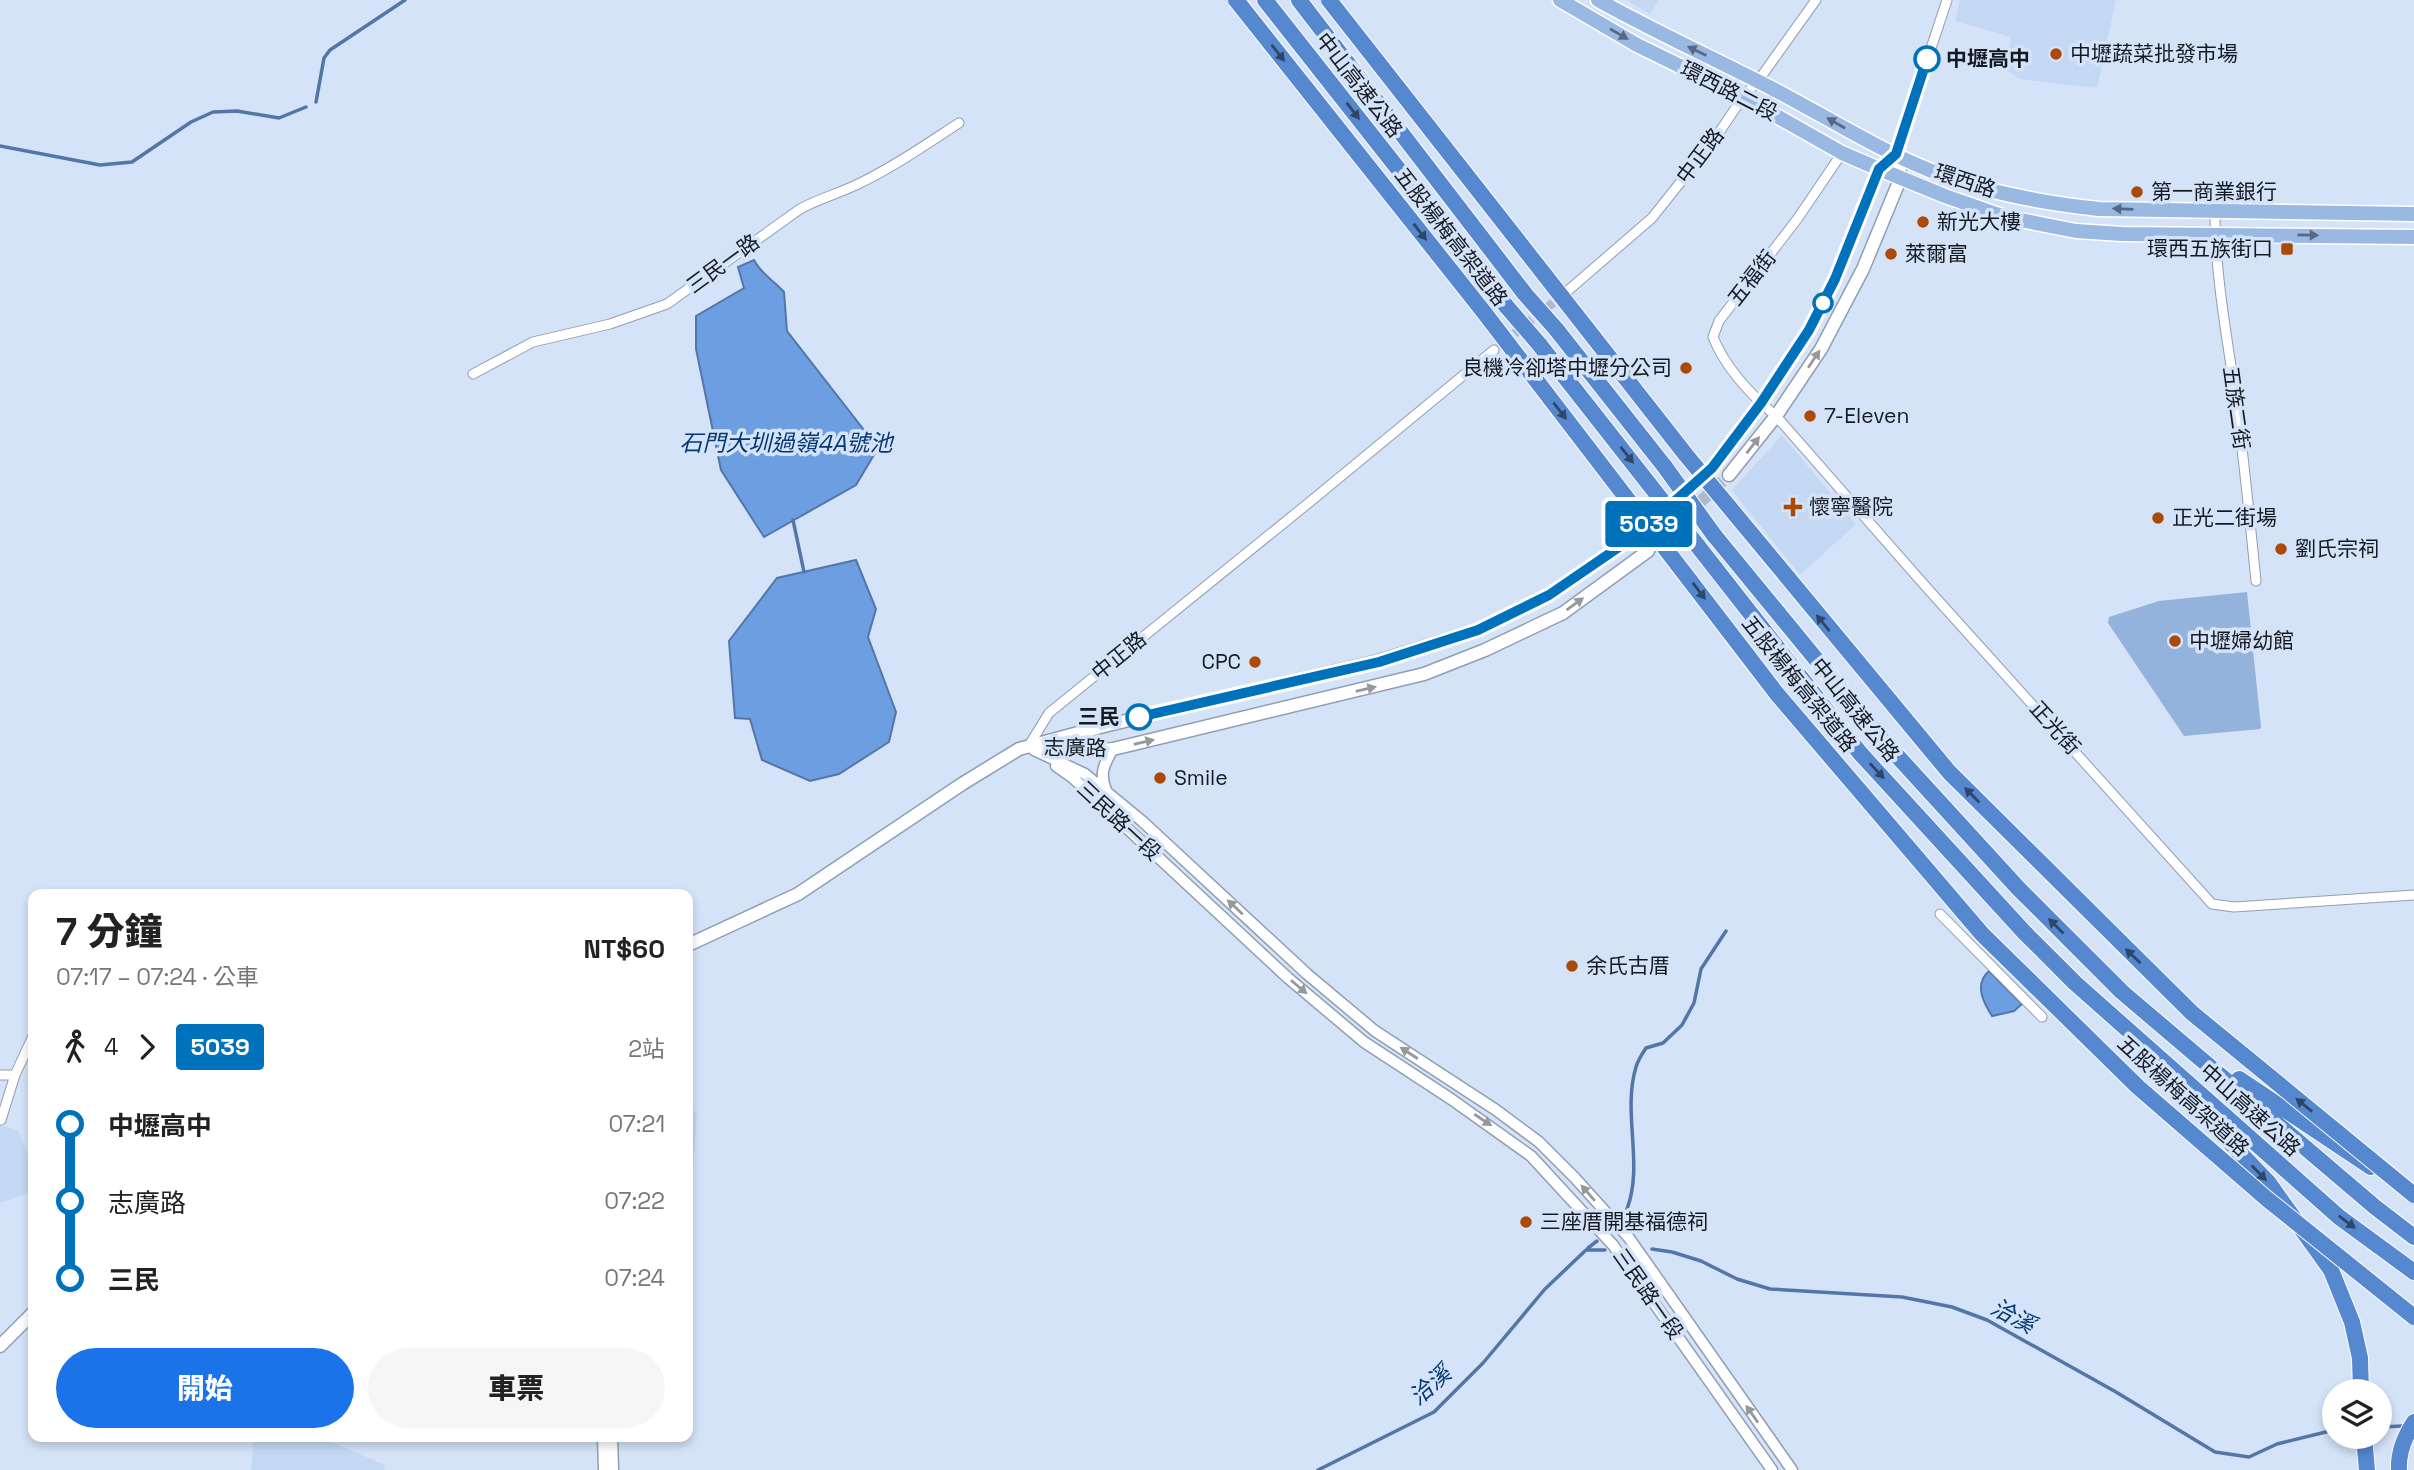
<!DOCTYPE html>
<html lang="zh-TW">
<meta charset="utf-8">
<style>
body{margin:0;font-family:"Space Grotesk","Noto Sans TC",sans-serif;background:#f6f6f6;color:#222;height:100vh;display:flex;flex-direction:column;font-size:26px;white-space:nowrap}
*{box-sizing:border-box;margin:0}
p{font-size:23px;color:#767676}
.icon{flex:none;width:38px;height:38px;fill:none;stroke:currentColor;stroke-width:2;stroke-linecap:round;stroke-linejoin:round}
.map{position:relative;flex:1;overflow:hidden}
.drawer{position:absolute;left:28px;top:889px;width:665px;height:553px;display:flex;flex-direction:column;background:#fff;border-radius:14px;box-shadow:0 4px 10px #0003}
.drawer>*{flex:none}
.badge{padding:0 14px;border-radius:5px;font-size:24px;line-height:46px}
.tools{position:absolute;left:2322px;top:1379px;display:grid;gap:14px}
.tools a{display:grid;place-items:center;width:70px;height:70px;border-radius:50%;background:#fff;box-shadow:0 4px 10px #0003;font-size:35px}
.map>.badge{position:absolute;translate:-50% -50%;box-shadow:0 0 0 4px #fff}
.legs{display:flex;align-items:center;gap:10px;height:77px;padding:0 28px;font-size:23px}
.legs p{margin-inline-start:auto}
.summary{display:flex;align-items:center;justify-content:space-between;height:119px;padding:0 28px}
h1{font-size:38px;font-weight:800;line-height:52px}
.primary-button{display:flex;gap:14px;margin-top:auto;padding:14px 28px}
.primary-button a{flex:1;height:80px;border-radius:42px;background:#1a73e8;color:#fff;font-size:28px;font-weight:800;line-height:80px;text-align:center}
.primary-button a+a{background:#f6f6f6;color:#222}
ul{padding:0 28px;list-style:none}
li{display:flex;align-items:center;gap:24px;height:77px;font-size:26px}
li i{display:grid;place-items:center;width:10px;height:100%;margin:0 9px;background:currentColor}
li i::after{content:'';width:18px;height:18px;margin:-9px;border:5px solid;border-radius:50%;background:#fff}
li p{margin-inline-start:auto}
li:first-child i{background:linear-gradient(#0000 50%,currentColor 0)}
li:last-child i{background:linear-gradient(currentColor 50%,#0000 0)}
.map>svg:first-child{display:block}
.built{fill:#c5d8f3}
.green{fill:#93b2dc}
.water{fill:#6d9ee1;stroke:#5376a8;stroke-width:2}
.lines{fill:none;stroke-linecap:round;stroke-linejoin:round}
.stream{stroke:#5376a8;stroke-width:3.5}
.minor-tunnel{stroke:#aebbcd;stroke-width:9;stroke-dasharray:9 4.5;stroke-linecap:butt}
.secondary-tunnel{stroke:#aebbcd;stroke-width:12;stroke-dasharray:12 6;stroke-linecap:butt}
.minor-casing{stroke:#909eb2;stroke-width:11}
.tertiary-casing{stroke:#909eb2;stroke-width:13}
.secondary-casing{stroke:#909eb2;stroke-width:15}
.primary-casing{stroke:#fff;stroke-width:17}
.motorway-casing{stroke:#fff;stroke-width:18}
.minor{stroke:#fff;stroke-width:9}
.tertiary{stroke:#fff;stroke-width:10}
.secondary{stroke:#fff;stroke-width:12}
.primary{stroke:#99b8e2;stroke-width:14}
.motorway{stroke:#5588ce;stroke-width:16}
.motorway-bridge-casing{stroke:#fff;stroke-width:18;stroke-linecap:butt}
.motorway-bridge{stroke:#5588ce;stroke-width:16}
.oneway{fill:#576982}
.oneway2{fill:#2f4667}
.oneway3{fill:#96989c}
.line-1-casing{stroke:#fff;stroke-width:16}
.line-1{stroke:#0072bc;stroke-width:10}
.poi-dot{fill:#ab4907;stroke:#d4e3f8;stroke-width:2.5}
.stop-1-dot{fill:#fff;stroke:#0072bc;stroke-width:3.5}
.labels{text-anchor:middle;stroke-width:7;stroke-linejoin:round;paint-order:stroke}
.poi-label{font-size:21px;fill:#151a22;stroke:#d4e3f8;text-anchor:start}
.stop-label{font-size:21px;font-weight:bold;fill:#151a22;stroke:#d4e3f8;text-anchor:start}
.street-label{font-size:21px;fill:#151a22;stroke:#d4e3f8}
.water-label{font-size:23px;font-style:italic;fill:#053873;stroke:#d4e3f8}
</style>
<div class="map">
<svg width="2414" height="1470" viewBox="0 0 2414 1470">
<rect width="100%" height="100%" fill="#d4e3f8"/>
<path class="built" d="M1626 0H1659L1650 14Z
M1960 0H2116L2097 88 2020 79 2006 70 2011 37 1955 21Z
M1782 435 1856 524 1800 575 1732 490Z
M697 1111 691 1197 688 1208V1113Z
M0 1125 18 1130 33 1166V1191L0 1203Z
M254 1437H320L385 1465 384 1470H251Z"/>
<path class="green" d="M2247 592 2261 727 2260 729 2184 736 2108 623 2109 617 2159 601Z"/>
<path class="water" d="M754 260C761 274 773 280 784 292L787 331 878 448 856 485 764 537 721 470 696 349V316L744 288 738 267Z
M856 560 876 609 868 637 896 712 889 742 839 774 810 781 762 760 750 719 735 718 729 641 777 578Z
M1989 971 2022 1004 2014 1011 1992 1016C1983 1002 1974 984 1989 971Z"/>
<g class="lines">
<path class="stream" d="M316 102 324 58 330 50 405 0
M0 146 100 165 132 162 191 122 213 112 237 111 279 118 306 107
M793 520 804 572
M1627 1209C1644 1164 1622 1113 1636 1067 1638 1060 1642 1054 1646 1048L1663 1043 1682 1025 1694 1003 1701 969 1726 931
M1588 1248 1597 1241
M1652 1249 1672 1252 1701 1261 1737 1279 1770 1289 1902 1297 1952 1307 1987 1320 2116 1392 2215 1452 2249 1457 2277 1444 2334 1430
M2380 1427 2403 1426
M1318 1470 1434 1412 1483 1363 1545 1289 1586 1250H1605"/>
<path class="minor-tunnel" d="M1504 342 1564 294"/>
<path class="secondary-tunnel" d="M1642 531 1709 470
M1648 551 1729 475"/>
<defs>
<path id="minor" d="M1842 153 1798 218 1719 321 1713 337C1725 367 1751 395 1776 416L1927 588 2212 904 2234 907 2414 895
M1896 154 1947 0
M2215 212C2215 274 2227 337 2236 399 2244 460 2250 521 2256 581
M1564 294 1652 218 1714 140 1743 97 1758 81 1816 0
M473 374 533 342 610 324 667 304 800 209C818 199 837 194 856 185 892 168 925 145 959 123
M1028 747 1049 713 1311 501 1494 350
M1940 914 2042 1017
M0 1075H15L33 1036
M1 1120 15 1075"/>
<path id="tertiary" d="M1034 750 1085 774 1142 821 1307 974 1375 1031 1496 1110 1539 1142 1575 1178 1629 1238 1792 1470
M1056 766 1073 778 1288 978 1364 1042 1451 1099 1531 1156 1613 1245 1772 1470
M1106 790C1099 774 1104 764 1113 749
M603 1437 604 1470
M612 1437 613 1470"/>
<path id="secondary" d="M1712 468 1761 403 1809 330 1835 279 1879 169 1896 154 1901 177 1863 269 1821 349 1776 416 1729 475
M1039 748 1087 751 1113 749 1424 674 1485 650 1563 613 1648 551
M688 945 798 894 962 784 1019 749 1104 726 1379 661 1478 630 1549 595 1638 534
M0 1346 33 1313"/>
<path id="primary" d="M1560 0 1637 45 1743 97 1842 153 1879 169 1945 196 2005 217 2076 231 2122 234 2414 237
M1598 0C1655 32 1715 59 1773 89 1827 117 1878 150 1934 172 1987 193 2042 203 2099 209L2414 214"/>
<path id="motorway" d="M1265 0 1507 307
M1299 0 1525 294
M1556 329 1665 467
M1539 344 1649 484
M1714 535 1879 736 2018 888 2122 992 2375 1207 2414 1237
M1697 545 1860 753 2024 932 2075 983 2339 1217 2414 1272
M2160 1070 2268 1182 2331 1270 2352 1322 2360 1358 2361 1391
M2239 1079 2371 1167
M2364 1437 2367 1470
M2399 1470C2398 1453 2405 1436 2414 1422"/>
</defs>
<use href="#minor" class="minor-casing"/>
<use href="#tertiary" class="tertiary-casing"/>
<use href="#secondary" class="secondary-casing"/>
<use href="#primary" class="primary-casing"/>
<use href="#motorway" class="motorway-casing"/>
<use href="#minor" class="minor"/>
<use href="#tertiary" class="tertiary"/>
<use href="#secondary" class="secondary"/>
<use href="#primary" class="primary"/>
<use href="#motorway" class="motorway"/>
<defs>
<path id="motorway-bridge" d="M1236 0 1483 311 1777 694 1982 934 2138 1087 2267 1199 2414 1317
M1329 0 1686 455 1949 772 2192 1013 2414 1195
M1525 294 1556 329
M1507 307 1539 344
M1665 467 1714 535
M1649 484 1697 545"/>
</defs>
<use href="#motorway-bridge" class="motorway-bridge-casing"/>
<use href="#motorway-bridge" class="motorway-bridge"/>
</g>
<defs><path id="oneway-solid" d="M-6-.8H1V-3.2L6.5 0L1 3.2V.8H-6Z" transform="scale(1.75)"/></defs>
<g class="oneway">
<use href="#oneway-solid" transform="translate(1619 34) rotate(30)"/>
<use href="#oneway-solid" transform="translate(1697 51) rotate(-154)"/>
<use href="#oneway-solid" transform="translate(1836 123) rotate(-150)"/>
<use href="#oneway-solid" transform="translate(2123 209) rotate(-178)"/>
<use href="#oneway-solid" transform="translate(2308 235) rotate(1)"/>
</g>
<g class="oneway2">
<use href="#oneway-solid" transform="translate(1278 53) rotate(52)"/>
<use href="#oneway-solid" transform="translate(1353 111) rotate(52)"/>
<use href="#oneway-solid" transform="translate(1420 232) rotate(52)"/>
<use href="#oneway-solid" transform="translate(1560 411) rotate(52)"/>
<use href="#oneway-solid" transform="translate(1627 455) rotate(52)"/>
<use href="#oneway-solid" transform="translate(1699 591) rotate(53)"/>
<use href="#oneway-solid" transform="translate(1823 623) rotate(-129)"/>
<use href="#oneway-solid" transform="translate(1877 771) rotate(47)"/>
<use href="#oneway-solid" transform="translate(1972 795) rotate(-135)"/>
<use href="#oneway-solid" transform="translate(2056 926) rotate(-135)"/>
<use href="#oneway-solid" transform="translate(2133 956) rotate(-136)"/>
<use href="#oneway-solid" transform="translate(2304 1105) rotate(-141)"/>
<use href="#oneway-solid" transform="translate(2259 1173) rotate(46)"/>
<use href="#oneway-solid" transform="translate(2347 1222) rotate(37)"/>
</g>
<g class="oneway3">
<use href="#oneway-solid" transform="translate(1814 359) rotate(-56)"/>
<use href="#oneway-solid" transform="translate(1753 445) rotate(-52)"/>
<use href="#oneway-solid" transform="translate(1575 604) rotate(-36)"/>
<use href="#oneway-solid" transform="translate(1366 689) rotate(-13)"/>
<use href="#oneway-solid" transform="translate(1144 742) rotate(-13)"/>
<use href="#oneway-solid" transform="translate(1235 907) rotate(-137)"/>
<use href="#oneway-solid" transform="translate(1299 987) rotate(40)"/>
<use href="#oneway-solid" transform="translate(1409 1053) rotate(-147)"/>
<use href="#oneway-solid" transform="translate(1483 1120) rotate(34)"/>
<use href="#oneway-solid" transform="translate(1588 1193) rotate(-131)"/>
<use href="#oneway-solid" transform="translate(1752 1414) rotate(-125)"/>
</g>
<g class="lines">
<defs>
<path id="line-1" d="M1139 717 1379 662 1478 630 1549 595 1638 534 1712 468 1761 403 1809 330 1835 279 1879 169 1896 154 1927 59"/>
</defs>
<use href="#line-1" class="line-1-casing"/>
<use href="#line-1" class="line-1"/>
</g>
<g class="poi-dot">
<circle cx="2056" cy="54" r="7"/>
<circle cx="2137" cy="192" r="7"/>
<circle cx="1923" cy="222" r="7"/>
<rect x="2280" y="242" width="14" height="14" rx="3.5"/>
<circle cx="1891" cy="254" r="7"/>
<circle cx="1686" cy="368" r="7"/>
<circle cx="1810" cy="416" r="7"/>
<path d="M1789.5 496.5h7v7h7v7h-7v7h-7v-7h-7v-7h7z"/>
<circle cx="2158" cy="518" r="7"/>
<circle cx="2281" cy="549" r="7"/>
<circle cx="2175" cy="641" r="7"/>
<circle cx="1255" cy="662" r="7"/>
<circle cx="1160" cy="778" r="7"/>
<circle cx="1572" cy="966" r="7"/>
<circle cx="1526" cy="1222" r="7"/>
</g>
<g class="stop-1-dot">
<circle cx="1927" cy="59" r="12"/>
<circle cx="1823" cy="303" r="9"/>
<circle cx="1139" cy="717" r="12"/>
</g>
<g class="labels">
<g class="poi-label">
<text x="2070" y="61">中壢蔬菜批發市場</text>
<text x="2151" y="199">第一商業銀行</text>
<text x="1937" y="229">新光大樓</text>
<text x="2273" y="256" text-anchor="end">環西五族街口</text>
<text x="1905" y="261">萊爾富</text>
<text x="1672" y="375" text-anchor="end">良機冷卻塔中壢分公司</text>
<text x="1824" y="423">7-Eleven</text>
<text x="1809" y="514">懷寧醫院</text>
<text x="2172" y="525">正光二街場</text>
<text x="2295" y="556">劉氏宗祠</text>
<text x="2189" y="648">中壢婦幼館</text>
<text x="1241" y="669" text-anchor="end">CPC</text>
<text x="1174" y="785">Smile</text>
<text x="1586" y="973">余氏古厝</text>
<text x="1540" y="1229">三座厝開基福德祠</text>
</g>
<g class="stop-label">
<text x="1946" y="66">中壢高中</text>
<text x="1120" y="724" text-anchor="end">三民</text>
</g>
<g class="street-label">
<text transform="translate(1359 85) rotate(52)" y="7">中山高速公路</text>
<text transform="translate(1729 91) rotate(27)" y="7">環西路二段</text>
<text transform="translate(1700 156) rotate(-53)" y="7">中正路</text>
<text transform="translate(1965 181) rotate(18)" y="7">環西路</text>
<text transform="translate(1451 237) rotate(52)" y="7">五股楊梅高架道路</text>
<text transform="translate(723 264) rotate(-36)" y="7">三民一路</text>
<text transform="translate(1752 278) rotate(-52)" y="7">五福街</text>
<text transform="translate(2236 408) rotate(82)" y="7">五族二街</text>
<text transform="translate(1119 656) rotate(-39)" y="7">中正路</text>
<text transform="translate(1799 684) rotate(51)" y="7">五股楊梅高架道路</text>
<text transform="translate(1855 710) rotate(51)" y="7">中山高速公路</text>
<text transform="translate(2055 728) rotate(48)" y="7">正光街</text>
<text transform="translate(1075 748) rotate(1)" y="7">志廣路</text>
<text transform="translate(1119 821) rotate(43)" y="7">三民路一段</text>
<text transform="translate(2183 1096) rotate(42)" y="7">五股楊梅高架道路</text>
<text transform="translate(2250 1110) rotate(42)" y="7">中山高速公路</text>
<text transform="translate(1648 1294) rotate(55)" y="7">三民路一段</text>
</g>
<g class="water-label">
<text x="786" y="451">石門大圳過嶺4A號池</text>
<text transform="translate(2013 1316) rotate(28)" y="8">洽溪</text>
<text transform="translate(1430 1385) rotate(-41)" y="8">洽溪</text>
</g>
</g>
</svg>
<div class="tools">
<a><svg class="icon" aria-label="layers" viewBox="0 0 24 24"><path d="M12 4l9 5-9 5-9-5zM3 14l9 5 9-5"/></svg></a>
</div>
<b class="badge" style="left:1649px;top:524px;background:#0072bc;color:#fff">5039</b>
<section class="drawer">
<div class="summary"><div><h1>7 分鐘</h1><p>07:17 – 07:24 · 公車</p></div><b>NT$60</b></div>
<div class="legs"><svg class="icon" aria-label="walk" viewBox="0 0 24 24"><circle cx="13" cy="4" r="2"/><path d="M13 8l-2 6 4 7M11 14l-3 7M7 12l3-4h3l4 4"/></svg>4<svg class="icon" aria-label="forward" viewBox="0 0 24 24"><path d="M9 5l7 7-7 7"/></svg><b class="badge" style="background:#0072bc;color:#fff">5039</b><p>2站</p></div>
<ul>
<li><i style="color:#0072bc"></i><b>中壢高中</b><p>07:21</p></li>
<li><i style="color:#0072bc"></i><span>志廣路</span><p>07:22</p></li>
<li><i style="color:#0072bc"></i><b>三民</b><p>07:24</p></li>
</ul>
<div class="primary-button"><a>開始</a><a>車票</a></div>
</section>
</div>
